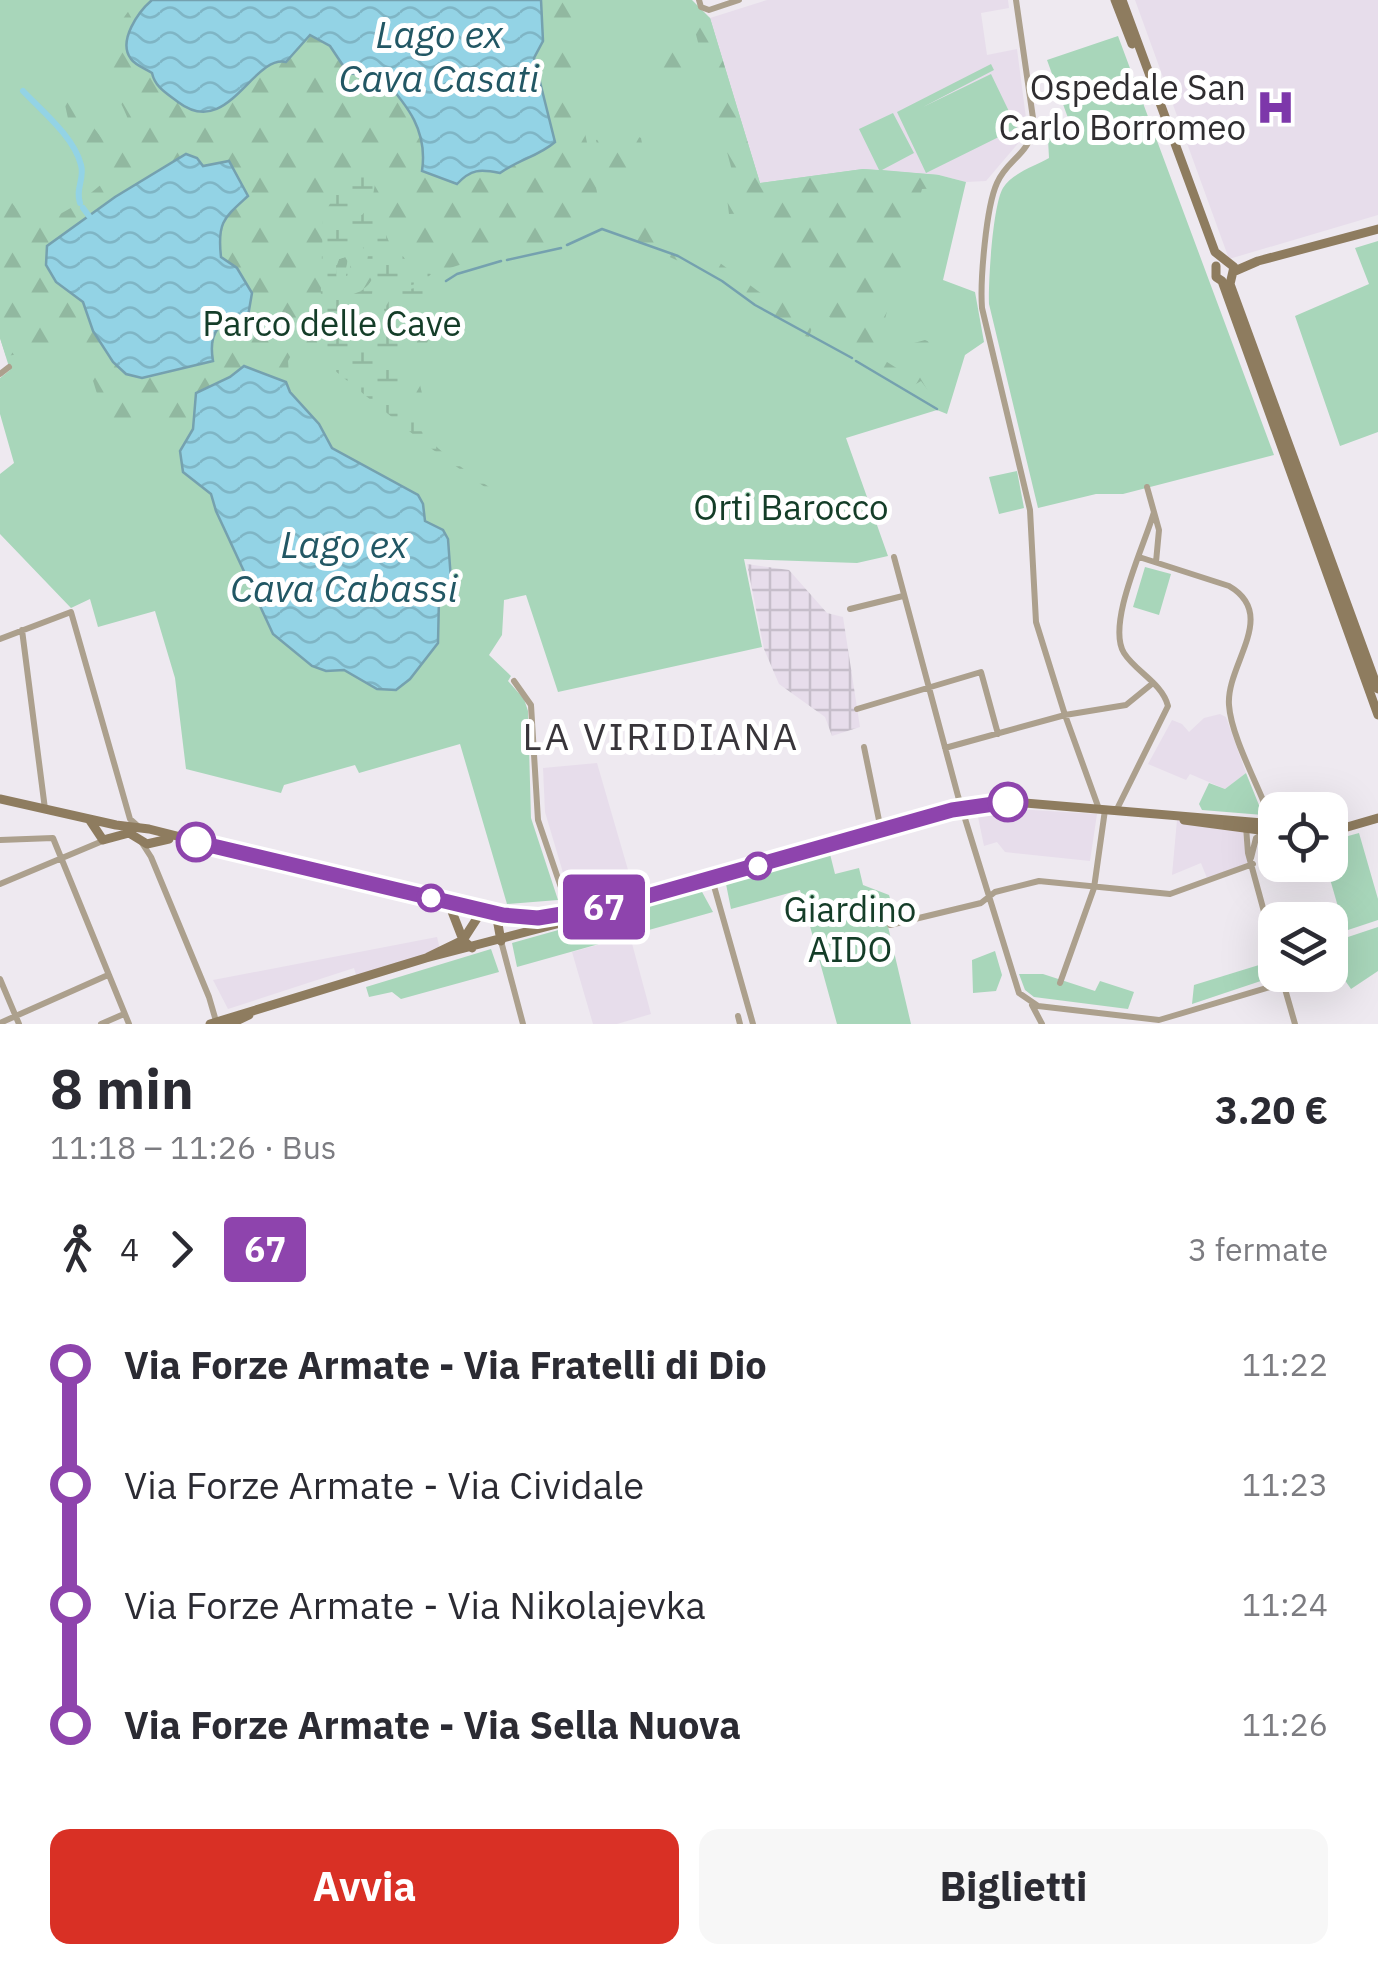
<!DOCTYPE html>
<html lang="it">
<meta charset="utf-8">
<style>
body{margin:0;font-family:"IBM Plex Sans",sans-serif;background:#f7f7f7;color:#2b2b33;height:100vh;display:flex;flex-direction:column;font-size:38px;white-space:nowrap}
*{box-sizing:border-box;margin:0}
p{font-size:32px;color:#7c7c81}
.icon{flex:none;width:55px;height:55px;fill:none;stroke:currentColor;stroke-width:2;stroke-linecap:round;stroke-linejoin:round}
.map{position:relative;height:1024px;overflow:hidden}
.sheet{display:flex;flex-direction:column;background:#fff;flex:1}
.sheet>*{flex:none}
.badge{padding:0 20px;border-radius:8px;font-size:35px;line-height:65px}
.tools{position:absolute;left:1258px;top:792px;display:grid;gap:20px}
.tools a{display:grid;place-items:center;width:90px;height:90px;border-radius:20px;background:#fff;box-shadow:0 10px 40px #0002;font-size:50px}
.map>.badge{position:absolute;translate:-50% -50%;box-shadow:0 0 0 5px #fff}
.legs{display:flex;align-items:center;gap:15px;height:110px;padding:0 50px;font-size:32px}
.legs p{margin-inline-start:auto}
.headline{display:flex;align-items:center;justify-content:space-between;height:170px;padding:0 50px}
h1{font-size:55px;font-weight:800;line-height:75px}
.primary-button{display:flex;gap:20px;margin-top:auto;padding:20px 50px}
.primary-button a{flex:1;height:115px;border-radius:20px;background:#d93025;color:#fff;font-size:40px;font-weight:800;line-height:115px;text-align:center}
.primary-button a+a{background:#f7f7f7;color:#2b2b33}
ul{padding:0 50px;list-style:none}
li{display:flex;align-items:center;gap:35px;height:120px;font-size:38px}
li i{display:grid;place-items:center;width:15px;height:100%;margin:0 12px;background:currentColor}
li i::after{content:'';width:25px;height:25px;margin:-12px;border:8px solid;border-radius:50%;background:#fff}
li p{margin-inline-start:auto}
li:first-child i{background:linear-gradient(#0000 50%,currentColor 0)}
li:last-child i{background:linear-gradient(currentColor 50%,#0000 0)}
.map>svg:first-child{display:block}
.built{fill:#e7ddeb}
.industrial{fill:url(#industrial-grid)}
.green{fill:#a8d6ba}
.forest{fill:url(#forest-firs);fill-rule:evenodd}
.wetland{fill:url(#wetland-marsh);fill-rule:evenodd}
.water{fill:url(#water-waves);stroke:#75a1af;stroke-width:2.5}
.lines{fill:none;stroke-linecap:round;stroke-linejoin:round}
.stream{stroke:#75a1af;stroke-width:2.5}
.canal{stroke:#93d3e5;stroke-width:6}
.street{stroke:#aca08d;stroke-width:6}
.secondary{stroke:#8e7c5f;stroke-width:9}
.line-1-casing{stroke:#fff;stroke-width:22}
.line-1{stroke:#8e44ad;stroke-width:15}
.stop-1-dot{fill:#fff;stroke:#8e44ad;stroke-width:5}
.labels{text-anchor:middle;stroke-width:10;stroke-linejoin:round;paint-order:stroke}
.poi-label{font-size:35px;fill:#2f2d30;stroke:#fff;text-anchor:end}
.park-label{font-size:35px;fill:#143d28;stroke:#fff}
.water-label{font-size:38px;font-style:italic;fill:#225764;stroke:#fff}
.neighbourhood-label{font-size:38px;letter-spacing:2.5px;fill:#38353a;stroke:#fff}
</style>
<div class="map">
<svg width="1378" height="1024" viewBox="0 0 1378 1024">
<defs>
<pattern id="industrial-grid" width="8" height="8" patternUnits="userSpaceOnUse" patternTransform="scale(2.5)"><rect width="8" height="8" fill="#e7ddeb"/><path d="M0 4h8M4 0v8" fill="none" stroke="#c6beca"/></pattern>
<pattern id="forest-firs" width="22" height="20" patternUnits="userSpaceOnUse" patternTransform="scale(2.5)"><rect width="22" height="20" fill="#a8d6ba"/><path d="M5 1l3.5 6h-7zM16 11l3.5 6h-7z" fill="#91b8a0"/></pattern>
<pattern id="wetland-marsh" width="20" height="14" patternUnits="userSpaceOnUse" patternTransform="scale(2.5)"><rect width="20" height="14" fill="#a8d6ba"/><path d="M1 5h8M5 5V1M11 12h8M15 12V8" fill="none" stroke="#91b8a0"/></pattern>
<pattern id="water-waves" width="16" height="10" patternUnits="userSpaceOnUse" patternTransform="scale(2.5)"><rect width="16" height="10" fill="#93d3e5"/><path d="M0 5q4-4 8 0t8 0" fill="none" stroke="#7fb5c5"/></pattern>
</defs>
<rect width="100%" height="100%" fill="#eee9f0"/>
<path class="built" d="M767 0H1008L1009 8 981 13 987 55 1017 49 1026 118 1021 140 986 181 966 182 939 175 863 169 760 183 710 18Z
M1135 0H1378V215L1229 259Z
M1220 714 1226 717 1246 773 1225 789 1190 774 1186 780 1148 764 1172 720 1182 724 1189 732 1204 718Z
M597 763 633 887 572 903 545 812 543 768Z
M1002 808 1097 814 1090 861 1005 852 997 842 984 846 977 812Z
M1177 820 1242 827 1248 863 1207 878 1201 863 1172 875Z
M630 936 651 1014 617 1024H593L572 952Z
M437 937 440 949 357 978 354 968 228 1009 213 980Z"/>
<path class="industrial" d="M747 564 789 570 827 613 843 617 860 727 832 736 825 717 779 684 764 649Z"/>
<path class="green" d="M0 0H692L710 18 760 183 863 169 879 170 859 129 893 113 914 153 882 170 939 175 966 182 943 280 975 292 984 342 965 355 947 414 937 410 846 438 888 556 857 563 744 559 762 647 558 692 526 595 504 600 502 635 489 655 511 676 508 681 524 699 528 711 531 818 558 900 507 904 460 744 359 773 355 765 284 785 281 793 186 769 175 678 155 611 98 627 90 599 71 608 0 534V474L14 463 0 414V378L10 370 0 338Z
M1118 36 1274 455 1123 494H1096L1038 508 989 304C988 282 993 204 1003 188 1012 173 1035 166 1049 158L1048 139 1072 129 1047 60Z
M991 64 994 70 923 107 991 74 1017 128 926 173 897 112Z
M1378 241V432L1340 446 1295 316 1369 284 1355 248Z
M1017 471 1024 508 999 514 989 477Z
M1145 567 1171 574 1159 615 1133 607Z
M1246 773 1263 815 1202 810 1199 804 1209 783 1225 789Z
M1359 833 1378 899V920L1345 931 1330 879 1314 882 1309 865H1330V841Z
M830 854 835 874 859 868 863 885 889 895 895 915 886 918 911 1024H837L800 890 731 909 726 884Z
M701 890 713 912 517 967 512 943Z
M1378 927V971L1351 989 1330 959V943Z
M491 949 499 972 401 999 392 992 369 997 366 987Z
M995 951 1002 975 996 991 973 993 972 960Z
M1272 961 1276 976 1192 1004 1194 985Z
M1019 974H1043L1095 991 1100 981 1134 992 1128 1009 1034 997 1025 990Z"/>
<path class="forest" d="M140 0H152L143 8 154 82 188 110C206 103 233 98 248 86 262 75 265 58 286 62L310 35 330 46 348 73 382 77C408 106 428 131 422 171L456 184C471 170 480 169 500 173L520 159 537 154 541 94 534 58 543 41 541 0H578L581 31 570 59 601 212 598 222 562 241 500 252 431 274 405 259 395 245H390L373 204 362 215 355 214 358 204 373 194 376 180 327 204 320 226 341 317 357 295 368 298 366 310 355 324 313 327 323 361 293 352 288 361 290 392 286 382 245 366C230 377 202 385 195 403 193 409 195 422 193 429L172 428 164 420 116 433 103 413 90 371 75 342 59 339 28 363 20 354 6 356 0 338V175L10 200 32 230 76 205 103 183 101 176 89 172 95 162 91 155 74 146 62 91 82 104 85 112 100 105 110 110 111 119 99 122 94 128 104 141 129 145C136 124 120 105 113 86 102 55 116 19 140 0ZM141 183 223 219 219 236 221 257 237 268 229 318 214 332 211 347 93 331 83 302 56 282 46 265 115 197Z
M690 12 710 18 760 183 863 169 939 175 942 188 922 189 899 274 906 283 892 291 876 355 906 374 914 343 925 340 936 345C933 365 930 380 945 395L937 402 921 381 911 387 823 334 829 331 857 342 816 305 824 291 849 281 838 269 820 266 802 280 792 295 771 285C768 261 770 236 771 212L729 214 726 190 735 182Z
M669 34 684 45 692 73 678 82 661 73 652 45Z
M629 132 641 138C644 155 650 174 629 180 618 184 614 184 605 179L596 140Z
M633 218 663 220 673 226 675 234 685 247 720 263 766 297 774 295 814 322 809 337 797 334 689 266 625 236 623 220Z
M362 246 368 255 367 262 374 273C371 288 360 291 347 296L337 288 335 268 339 259 349 256 345 272 349 269 352 254Z
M457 275 416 368 425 406 448 445C432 435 421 420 420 401L414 399 408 363 443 281Z"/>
<path class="wetland" d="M366 169 375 175 373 194 358 205 355 214 362 215 372 203 390 244 395 245 405 259 431 274C417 292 391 283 373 288L366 338 371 342 380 336 387 324 384 309 395 292 435 284C429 311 407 334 400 362 386 423 461 466 502 496L500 498 425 444 323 361 312 327 342 320 355 324 366 310 368 299 357 295 341 317 320 322 323 217 335 194ZM362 246 368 255 367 262 374 273C371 288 361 292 347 296L337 288 336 268 339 259 348 256 346 276 349 275 352 254Z"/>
<path class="water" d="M152 0H541L543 41 534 58 555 142C539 156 518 160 500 173 480 169 471 169 457 184L422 171C428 131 408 106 382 77L348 73 330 46 310 35 286 62C252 55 228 140 178 102 166 93 155 87 152 73 146 69 135 65 131 59 117 41 139 11 152 0Z
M186 154 197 158 203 166 229 161 248 196C224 218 217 222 221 257L237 268 252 293 248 316C219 319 208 332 213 361L142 378 126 374 113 362 93 331 83 302 56 282 46 265 47 246 115 197Z
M244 366 286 382 290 392 319 424 332 448 418 495 423 504 425 521 443 530 448 539 451 580 450 587 439 597 438 643 410 679 396 690 377 689 344 670 326 671 312 666 273 634 216 511 211 494 183 472 180 451 193 429 196 393 230 377Z"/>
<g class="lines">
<path class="stream" d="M567 245 602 229 678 256 722 281 755 305 852 358
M507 260 561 248
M446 281 457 274 501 261
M320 322 321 325
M856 361 937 409"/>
<path class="canal" d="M23 91C42 111 74 137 81 165 85 178 75 189 80 203
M83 208 89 216"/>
<path class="street" d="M699 0 701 7 709 10 739 0
M1016 0 1034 125C1029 156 1008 158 997 183 986 207 980 281 982 308L1030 510 1036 622 1065 715 1099 809
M0 374 9 367
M1147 487 1159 530 1156 562
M894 557 958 796 1019 993 1038 1006 1159 1020 1283 983
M1139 557 1229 586C1279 615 1226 664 1229 705 1231 736 1258 785 1269 815L1266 832 1256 838 1251 858
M850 609 903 596
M22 630 45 809
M0 639 71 612 130 819 139 827
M514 681 531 705 538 820 564 896 566 915
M857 709 981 672 998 734
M864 747 881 830
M945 748 1065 715 1126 705 1153 683
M1116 811 1168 706C1162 683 1136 672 1124 653 1106 624 1145 544 1154 512
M1246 827 1248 853 1275 952
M0 840 53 838 129 1024
M142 843 151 857 209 997 216 1021
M712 879 753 1024
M0 884 105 840
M890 925 981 903 995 892 1039 881 1170 894 1253 864
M501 941 523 1024
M1281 975 1295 1024
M0 979 19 1024
M1060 983 1094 888 1105 810
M1032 1005 1042 1024
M738 1016 740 1024
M0 1023 108 975
M101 1024 124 1014"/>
<path class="secondary" d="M1115 0 1132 44
M1122 0 1215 252 1234 267 1230 284 1378 689
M1216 266V277L1222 281 1378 715
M1235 271 1258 261 1378 229
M0 799 116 825 149 829 424 898 451 909 463 940 472 948
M89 819 103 840 129 833 147 844 169 839
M1184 820 1275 832
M1330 832 1378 818
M424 898 449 901 516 918 566 915 664 892 952 810 1014 802 1275 824
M496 913 501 941
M428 957 463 940 483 909
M210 1024 426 958 591 915
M230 1024 249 1015"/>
</g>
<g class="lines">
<defs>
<path id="line-1" d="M196 842 503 915 538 918 616 905 952 810 1008 802"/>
</defs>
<use href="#line-1" class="line-1-casing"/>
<use href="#line-1" class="line-1"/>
</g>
<defs>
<symbol id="hospital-bare" viewBox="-9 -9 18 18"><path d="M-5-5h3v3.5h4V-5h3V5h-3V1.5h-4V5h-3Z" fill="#7d37aa" stroke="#fff" stroke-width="2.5" paint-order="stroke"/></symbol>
</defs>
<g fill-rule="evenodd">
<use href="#hospital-bare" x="1248" y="80" width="55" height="55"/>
</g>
<g class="stop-1-dot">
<circle cx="1008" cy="802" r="18"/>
<circle cx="196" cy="842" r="18"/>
<circle cx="758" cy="866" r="12"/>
<circle cx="431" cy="898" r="12"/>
</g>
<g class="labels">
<g class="poi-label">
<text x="1246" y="100">Ospedale San<tspan x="1246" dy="40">Carlo Borromeo</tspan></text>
</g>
<g class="park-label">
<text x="332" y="336">Parco delle Cave</text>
<text x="791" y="520">Orti Barocco</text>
<text x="850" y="922">Giardino<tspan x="850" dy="40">AIDO</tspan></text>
</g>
<g class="water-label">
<text x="439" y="48">Lago ex<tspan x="439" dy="44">Cava Casati</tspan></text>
<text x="344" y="558">Lago ex<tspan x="344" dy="44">Cava Cabassi</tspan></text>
</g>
<g class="neighbourhood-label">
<text x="661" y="750">LA VIRIDIANA</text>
</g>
</g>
</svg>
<div class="tools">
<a><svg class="icon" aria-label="locate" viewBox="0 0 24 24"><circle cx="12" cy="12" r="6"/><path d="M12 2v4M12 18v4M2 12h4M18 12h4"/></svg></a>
<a><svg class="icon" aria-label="layers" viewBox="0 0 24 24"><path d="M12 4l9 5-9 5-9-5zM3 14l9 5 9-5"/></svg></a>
</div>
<b class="badge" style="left:604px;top:907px;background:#8e44ad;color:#fff">67</b>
</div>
<section class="sheet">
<div class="headline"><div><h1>8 min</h1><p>11:18 – 11:26 · Bus</p></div><b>3.20 €</b></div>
<div class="legs"><svg class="icon" aria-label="walk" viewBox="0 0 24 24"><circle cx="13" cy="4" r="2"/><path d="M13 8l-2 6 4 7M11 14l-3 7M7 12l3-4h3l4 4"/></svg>4<svg class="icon" aria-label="forward" viewBox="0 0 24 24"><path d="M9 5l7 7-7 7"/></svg><b class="badge" style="background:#8e44ad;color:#fff">67</b><p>3 fermate</p></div>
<ul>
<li><i style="color:#8e44ad"></i><b>Via Forze Armate - Via Fratelli di Dio</b><p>11:22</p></li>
<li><i style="color:#8e44ad"></i><span>Via Forze Armate - Via Cividale</span><p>11:23</p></li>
<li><i style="color:#8e44ad"></i><span>Via Forze Armate - Via Nikolajevka</span><p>11:24</p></li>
<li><i style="color:#8e44ad"></i><b>Via Forze Armate - Via Sella Nuova</b><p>11:26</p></li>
</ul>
<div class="primary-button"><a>Avvia</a><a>Biglietti</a></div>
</section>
